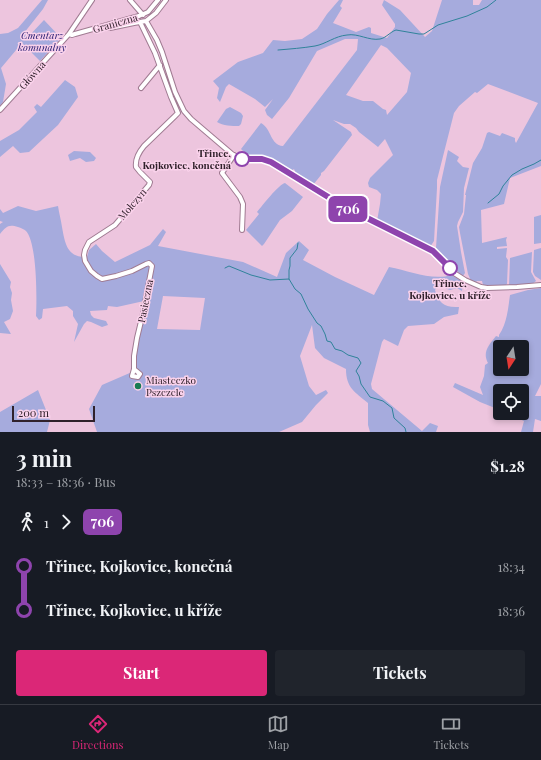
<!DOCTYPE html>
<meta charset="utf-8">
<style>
body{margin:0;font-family:"Playfair Display",serif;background:#20242c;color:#f1f3f6;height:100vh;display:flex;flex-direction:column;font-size:15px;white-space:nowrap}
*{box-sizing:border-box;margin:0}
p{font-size:13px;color:#9ea1a6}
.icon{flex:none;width:22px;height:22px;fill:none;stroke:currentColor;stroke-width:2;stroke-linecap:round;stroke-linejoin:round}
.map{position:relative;height:432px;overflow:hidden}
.panel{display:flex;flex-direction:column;background:#171b24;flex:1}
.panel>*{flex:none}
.badge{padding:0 8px;border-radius:6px;font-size:14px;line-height:26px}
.needle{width:26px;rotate:192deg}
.buttons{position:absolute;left:493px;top:340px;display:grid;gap:8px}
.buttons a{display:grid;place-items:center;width:36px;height:36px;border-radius:4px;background:#171b24;box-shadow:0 2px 6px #0003;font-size:20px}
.scale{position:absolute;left:12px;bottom:10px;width:83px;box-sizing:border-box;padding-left:4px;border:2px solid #30212b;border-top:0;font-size:11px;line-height:14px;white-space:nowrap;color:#30212b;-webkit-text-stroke:3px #fad2eb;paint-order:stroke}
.map>.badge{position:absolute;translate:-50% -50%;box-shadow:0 0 0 2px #fff}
.legs{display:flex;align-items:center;gap:6px;height:44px;padding:0 16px;font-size:13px}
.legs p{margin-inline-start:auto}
.overview{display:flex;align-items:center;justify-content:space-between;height:68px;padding:0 16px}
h1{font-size:22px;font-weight:700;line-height:30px}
.action{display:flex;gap:8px;margin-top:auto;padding:8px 16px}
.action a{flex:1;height:46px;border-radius:4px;background:#db2777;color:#fff;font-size:16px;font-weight:700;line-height:46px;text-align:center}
.action a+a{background:#20242c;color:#f1f3f6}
ul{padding:0 16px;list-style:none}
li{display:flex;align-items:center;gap:14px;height:44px;font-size:15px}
li i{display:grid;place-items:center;width:6px;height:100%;margin:0 5px;background:currentColor}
li i::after{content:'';width:10px;height:10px;margin:-5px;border:3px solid;border-radius:50%;background:#171b24}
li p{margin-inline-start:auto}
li:first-child i{background:linear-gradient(#0000 50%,currentColor 0)}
li:last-child i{background:linear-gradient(currentColor 50%,#0000 0)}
.tab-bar{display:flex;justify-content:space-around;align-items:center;height:56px;border-top:1px solid #363941;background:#171b24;font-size:11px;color:#9ea1a6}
.tab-bar a{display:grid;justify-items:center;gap:2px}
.tab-bar .current{color:#db2777}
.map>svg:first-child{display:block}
.green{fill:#a6abdd;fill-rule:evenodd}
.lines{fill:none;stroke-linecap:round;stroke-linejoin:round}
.stream{stroke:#30839a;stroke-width:1}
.minor-casing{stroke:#a07b92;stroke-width:6}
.minor{stroke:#fff;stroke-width:4}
.line-1-casing{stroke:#fff;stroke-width:9}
.line-1{stroke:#8e44ad;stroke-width:6}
.stop-1-dot{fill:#fff;stroke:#8e44ad;stroke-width:2}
.poi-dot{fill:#197b53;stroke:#fad2eb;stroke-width:1.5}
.labels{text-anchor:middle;stroke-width:3;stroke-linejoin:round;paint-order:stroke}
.street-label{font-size:10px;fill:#30212b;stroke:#fad2eb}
.park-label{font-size:10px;font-style:italic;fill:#2a2074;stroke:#fad2eb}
.stop-label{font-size:10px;font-weight:bold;fill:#30212b;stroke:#fad2eb;text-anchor:end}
.poi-label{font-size:10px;fill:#30212b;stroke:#fad2eb;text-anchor:start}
</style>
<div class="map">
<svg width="541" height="432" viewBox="0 0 541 432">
<rect width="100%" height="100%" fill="#edc5de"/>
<path class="green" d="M42 0H48L43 9 24 33 28 37 44 20 61 38 40 61 22 43 1 68 6 84 3 102 0 106V34L8 33 18 28Z
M339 0H343L340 6 342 8 333 23 356 32 369 27 371 28V33L387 38 395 27V24L382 5 384 0 400 10 425 37 432 31 442 0H473V5H479L482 0H541V166L510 178 504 204 481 210 482 243 507 237 506 240 507 246 497 247V249L507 248 506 257 508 260 507 284 505 286H484L483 285 482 281H477L475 283 471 281 468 274 460 233 459 227 464 214 466 195H465L473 163 482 148 487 133 489 132 500 136 502 133 515 138V141L516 143 538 103 488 84 477 93 475 92 459 106 454 113 437 180V188L434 241 430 247 404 233 377 221 380 204 381 194 377 190 369 187 368 183 370 178 393 155 385 139 378 147 359 132 356 128 350 124H344L333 120 351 132 352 135 324 171 321 173V175L313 185C305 179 298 180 294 169L291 171 271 159 263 157 247 158 245 153 241 149 261 123C272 129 270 145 283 146L357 50 358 39H345L317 51 289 98 272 119 267 115 265 110 273 99 265 107 255 99 229 84 226 87 220 102 217 98 219 88 213 81 238 62 263 53 273 40 285 41 302 39 317 29 327 14ZM381 45 387 48 411 73 407 92 387 115 386 110 383 109 373 101H363L346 95Z
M65 80 75 87 78 97 58 125 29 152 20 153 13 146 0 157V141L19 130 37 112 34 107 37 104 41 107Z
M230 107 241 113 243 116 241 124 239 126C232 126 223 126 217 122L226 109Z
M448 150 459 157 457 161 463 167 469 168 464 188 463 212 458 222 457 226 461 252 465 273 463 276 457 271 450 262 438 252 436 248 440 187Z
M74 151 90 152 96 158 94 161 86 162 80 158 70 161 68 155Z
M285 183 303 197 292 211 280 220 264 244 262 246 246 230 259 214 257 212C263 205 278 185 285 183Z
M18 206 36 211 58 206C59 213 61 220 62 227 65 243 67 258 87 257L89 250 96 244 102 251 115 262 150 245 163 229 166 232 158 246 243 262 277 277 286 253 299 241 309 250 303 260 335 277 374 295 389 267C410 271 431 281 452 275L463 282 462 291 457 288 450 290 447 289 442 286 437 287 435 290C439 303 444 308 459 307L458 314 444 317 434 324 408 326 404 330 398 346 384 339 382 342 371 384 372 389 422 431 430 423 438 426 436 432H370L368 425V403C355 392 346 388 346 369L324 358 315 348 312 325 300 356 309 386 316 395 326 390 328 393 316 405 302 422 279 432H97L89 409 102 385 132 372 144 301 117 307 108 306 107 310 90 311 91 315 94 318 106 321 108 325 102 327 91 322 87 321 84 324 74 342 78 324 73 316V311L67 306 43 309 42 318 39 320 36 316C37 298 37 243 26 231 24 229 21 228 18 227 8 224 6 227 0 234V224L3 222 0 221V209L3 213ZM163 296 205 298 200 330 157 329Z
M541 215V243L534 244V217Z
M541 248V280L535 276 533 272 534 250Z
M532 252 531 272 536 281 531 285 509 286 510 258Z
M0 264 11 282 10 287 12 293 11 300 13 311 10 319 4 322 11 334 0 333Z
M541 288V384L535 396H541V421L535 419 533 432H521L524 421 506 413H522V391H500V410L480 402 453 387 455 383 483 395 480 387 484 376 485 365 488 363C482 352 489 345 496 336L499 337V335C507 323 508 309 510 295L528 290ZM500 347H522V369H500Z
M38 390 50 420 47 432H0V412Z"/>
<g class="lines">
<path class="stream" d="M278 50C290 49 303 48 315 46 326 44 335 36 347 35 358 33 369 41 380 39 386 38 390 32 396 30L419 34H424L438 25 467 16 487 7 496 0
M488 203 499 194 503 186 512 175 522 169 534 164 541 160
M225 268 229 266 251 275 270 280 289 279 295 289 301 294 308 309 317 323 321 326 325 334 327 341 331 342 335 349 342 351 348 355 358 358 361 363 356 371 359 376 361 384 370 397 383 401 392 408 394 418 405 428 406 432
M289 279V270L290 266V258L297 249 298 243"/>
<defs>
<path id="minor" d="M130 0 143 15
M146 21 157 40 162 52 175 92 184 111 191 119 232 154 239 158 262 159 271 162 343 206 433 251 441 258 454 273 465 280 481 287 487 288 517 287 541 285
M105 26 107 27 110 28 134 23 146 21 156 13 166 0
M69 34 72 35 75 34 139 16 148 12 158 0
M141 88 160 65
M0 110 69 34 92 0
M234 155 222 173 240 197 243 204 242 230
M134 369 140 374 138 377 132 376 134 369V356L137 338 143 313 152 266 149 263 146 264 132 271 116 276 102 279 97 276 91 271 85 261 84 255 85 250 89 242 115 225 149 185 150 182 140 172 136 167C135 160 139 152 144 146L175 116 178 113 171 97 155 53 140 22"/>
</defs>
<use href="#minor" class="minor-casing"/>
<use href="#minor" class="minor"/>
</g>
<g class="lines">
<defs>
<path id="line-1" d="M242 159H262L271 162 343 206 433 251 450 268"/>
</defs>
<use href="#line-1" class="line-1-casing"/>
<use href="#line-1" class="line-1"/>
</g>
<g class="stop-1-dot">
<circle cx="242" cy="159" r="7"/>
<circle cx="450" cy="268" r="7"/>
</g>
<circle class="poi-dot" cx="138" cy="386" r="4"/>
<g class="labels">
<g class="street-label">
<text transform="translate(115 23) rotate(-16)" y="4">Graniczna</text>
<text transform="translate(32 75) rotate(-48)" y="4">Główna</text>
<text transform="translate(132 204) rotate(-49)" y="4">Mołczyn</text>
<text transform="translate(145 301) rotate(-79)" y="4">Pasieczna</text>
</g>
<g class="park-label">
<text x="42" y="39">Cmentarz<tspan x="42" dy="12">komunalny</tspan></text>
</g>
<g class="stop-label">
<text x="231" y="157">Třinec,<tspan x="231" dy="12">Kojkovice, konečná</tspan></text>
<text x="450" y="287" text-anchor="middle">Třinec,<tspan x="450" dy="12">Kojkovice, u kříže</tspan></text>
</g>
<g class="poi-label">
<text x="146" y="384">Miasteczko<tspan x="146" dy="12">Pszczele</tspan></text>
</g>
</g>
</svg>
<div class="buttons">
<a><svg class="needle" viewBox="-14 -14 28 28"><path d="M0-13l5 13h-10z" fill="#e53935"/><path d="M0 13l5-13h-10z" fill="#9ea1a6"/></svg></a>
<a><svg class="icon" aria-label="locate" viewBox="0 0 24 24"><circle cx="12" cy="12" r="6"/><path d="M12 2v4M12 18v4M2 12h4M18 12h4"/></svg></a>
</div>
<div class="scale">200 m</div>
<b class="badge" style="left:348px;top:209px;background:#8e44ad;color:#fff">706</b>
</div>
<section class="panel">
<div class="overview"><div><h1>3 min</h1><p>18:33 – 18:36 · Bus</p></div><b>$1.28</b></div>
<div class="legs"><svg class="icon" aria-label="walk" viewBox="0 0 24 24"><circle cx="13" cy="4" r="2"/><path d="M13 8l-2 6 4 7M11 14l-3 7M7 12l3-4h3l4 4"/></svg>1<svg class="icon" aria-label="forward" viewBox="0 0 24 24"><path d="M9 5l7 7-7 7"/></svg><b class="badge" style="background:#8e44ad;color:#fff">706</b></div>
<ul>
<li><i style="color:#8e44ad"></i><b>Třinec, Kojkovice, konečná</b><p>18:34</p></li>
<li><i style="color:#8e44ad"></i><b>Třinec, Kojkovice, u kříže</b><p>18:36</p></li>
</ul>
<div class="action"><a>Start</a><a>Tickets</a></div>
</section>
<nav class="tab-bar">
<a class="current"><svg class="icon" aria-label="directions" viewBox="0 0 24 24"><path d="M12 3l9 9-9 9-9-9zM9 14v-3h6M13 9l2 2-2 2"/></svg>Directions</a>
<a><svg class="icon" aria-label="map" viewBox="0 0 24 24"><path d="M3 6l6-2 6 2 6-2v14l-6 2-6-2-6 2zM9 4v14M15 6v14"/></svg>Map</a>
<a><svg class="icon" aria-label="tickets" viewBox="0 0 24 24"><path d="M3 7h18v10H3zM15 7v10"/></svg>Tickets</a>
</nav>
